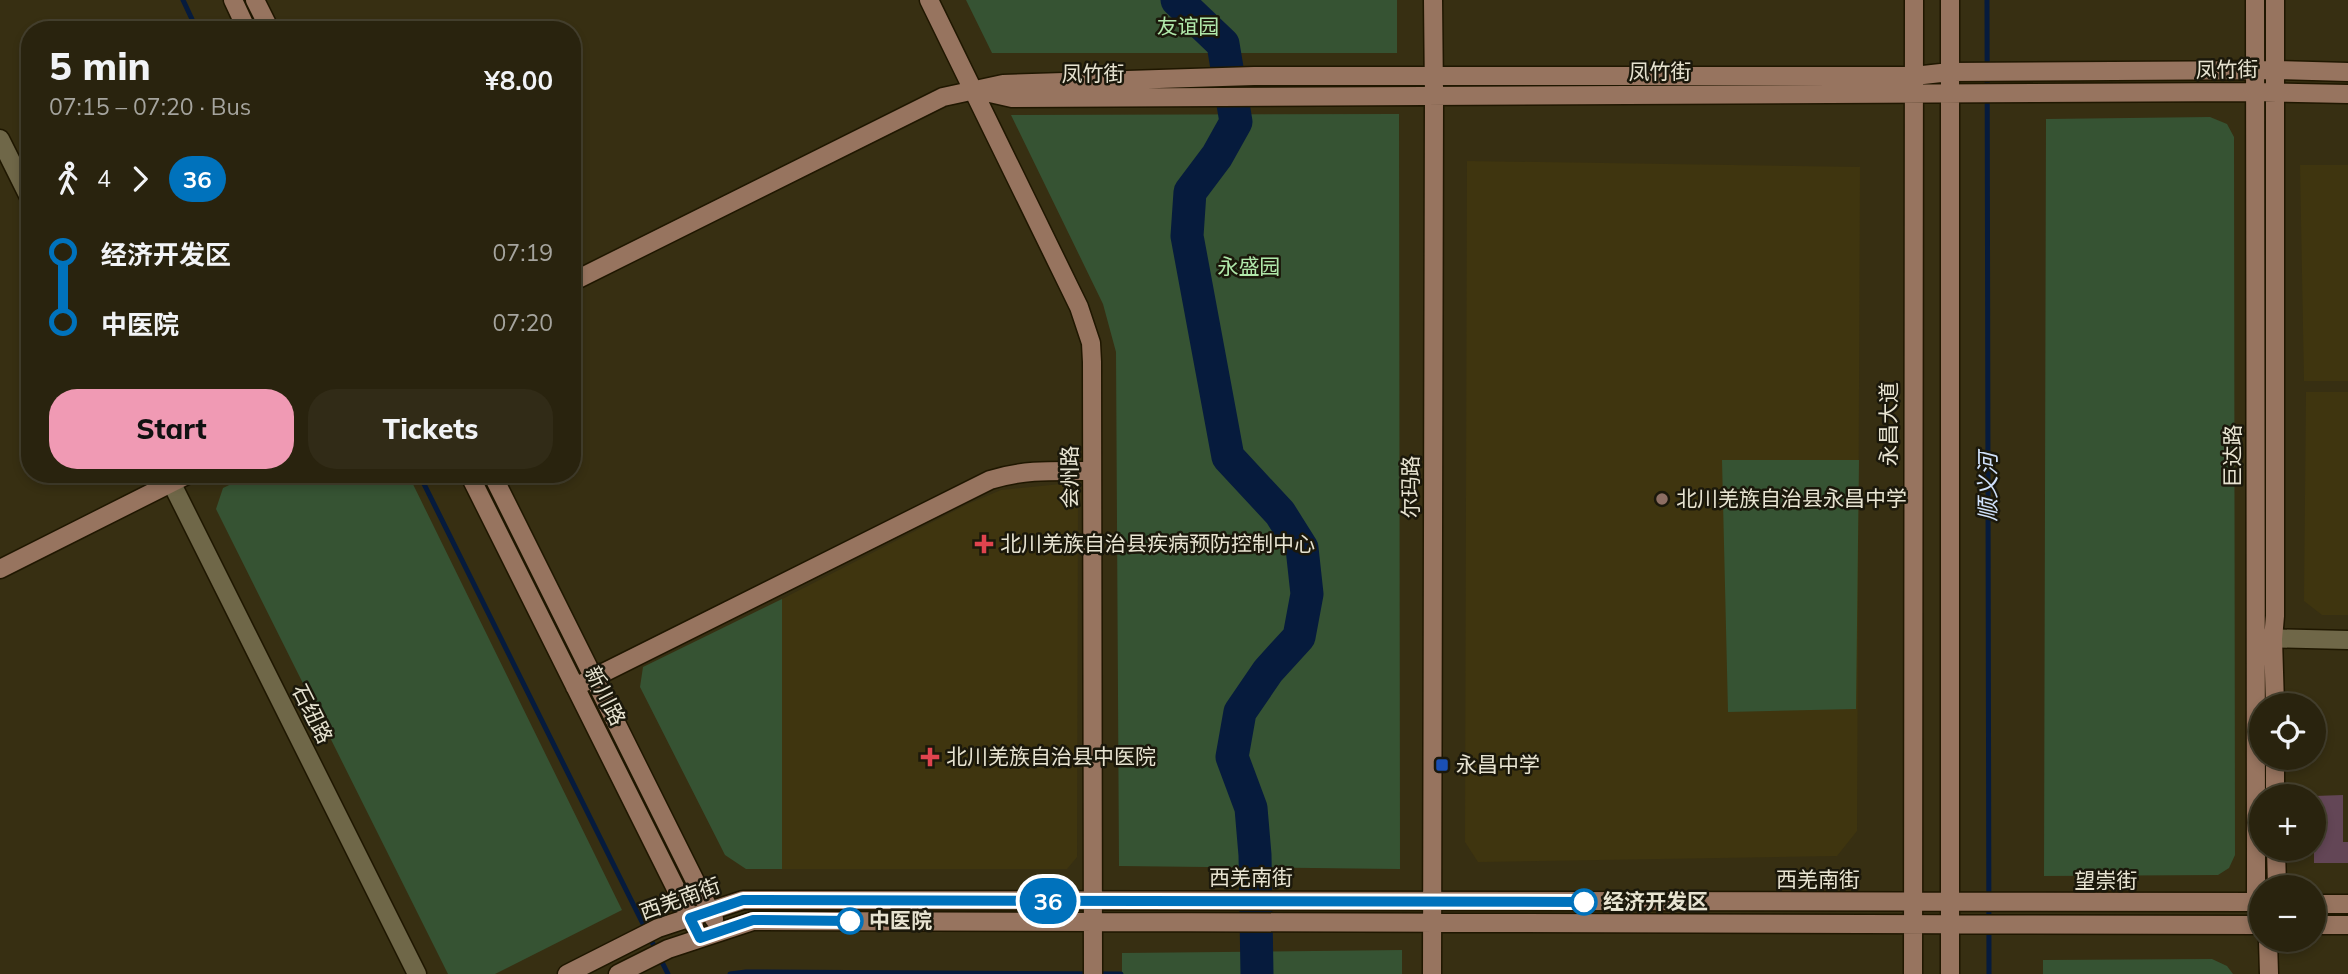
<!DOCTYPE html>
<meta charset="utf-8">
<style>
body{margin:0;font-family:Mulish,"Noto Sans SC",sans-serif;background:#312b17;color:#f1f3f6;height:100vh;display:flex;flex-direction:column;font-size:26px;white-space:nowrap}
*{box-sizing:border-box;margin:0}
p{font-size:23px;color:#a5a49e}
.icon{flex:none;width:38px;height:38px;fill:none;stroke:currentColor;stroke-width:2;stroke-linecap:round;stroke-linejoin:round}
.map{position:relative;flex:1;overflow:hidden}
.details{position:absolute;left:21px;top:21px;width:560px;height:462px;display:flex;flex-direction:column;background:#29230e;border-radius:28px;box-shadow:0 4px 10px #0003,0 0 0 2px #45402e}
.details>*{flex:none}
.badge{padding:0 14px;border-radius:23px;font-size:24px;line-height:46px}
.buttons{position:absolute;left:2249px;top:693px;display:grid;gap:14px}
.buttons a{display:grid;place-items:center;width:77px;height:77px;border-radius:50%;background:#29230e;box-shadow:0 4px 10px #0003,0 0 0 2px #45402e;font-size:35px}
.map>.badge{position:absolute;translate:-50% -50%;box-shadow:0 0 0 4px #fff}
.legs{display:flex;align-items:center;gap:10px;height:77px;padding:0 28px;font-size:23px}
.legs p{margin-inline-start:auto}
.overview{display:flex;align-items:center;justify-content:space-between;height:119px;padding:0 28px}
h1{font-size:38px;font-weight:800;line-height:52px}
.cta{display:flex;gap:14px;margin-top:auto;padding:14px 28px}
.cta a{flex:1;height:80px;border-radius:28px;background:#f09ab4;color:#111;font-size:28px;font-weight:800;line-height:80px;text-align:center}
.cta a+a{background:#312b17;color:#f1f3f6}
ul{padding:0 28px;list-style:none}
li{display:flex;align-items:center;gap:24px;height:70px;font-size:26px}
li i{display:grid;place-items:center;width:10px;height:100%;margin:0 9px;background:currentColor}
li i::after{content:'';width:18px;height:18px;margin:-9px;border:5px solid;border-radius:50%;background:#29230e}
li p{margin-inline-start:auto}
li:first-child i{background:linear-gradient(#0000 50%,currentColor 0)}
li:last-child i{background:linear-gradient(currentColor 50%,#0000 0)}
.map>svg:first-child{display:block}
.built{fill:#3f350f}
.green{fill:#365333}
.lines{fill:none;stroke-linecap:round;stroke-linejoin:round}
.stream{stroke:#061b3d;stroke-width:5}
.river{stroke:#061b3d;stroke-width:33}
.building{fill:#634656}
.street-casing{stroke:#1f1700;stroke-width:21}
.secondary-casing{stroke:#1f1700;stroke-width:21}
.street{stroke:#6f6748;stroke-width:18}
.secondary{stroke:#97745f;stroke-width:18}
.line-1-casing{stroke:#fff;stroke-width:16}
.line-1{stroke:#0072bc;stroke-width:10}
.education-dot{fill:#8d6e63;stroke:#1b180b;stroke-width:2.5}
.health-dot{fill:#e0444e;stroke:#1b180b;stroke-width:2.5}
.transit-dot{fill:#1a4fb4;stroke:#1b180b;stroke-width:2.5}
.stop-1-dot{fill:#fff;stroke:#0072bc;stroke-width:3.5}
.labels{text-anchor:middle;stroke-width:5;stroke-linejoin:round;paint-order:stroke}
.park-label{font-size:21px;fill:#b0e8aa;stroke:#1b180b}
.street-label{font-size:21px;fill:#e7e3d1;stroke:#1b180b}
.poi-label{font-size:21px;fill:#e7e3d1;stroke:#1b180b;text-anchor:start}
.stop-label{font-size:21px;font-weight:bold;fill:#e7e3d1;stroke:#1b180b;text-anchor:start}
.water-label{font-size:23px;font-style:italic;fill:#d0e1fb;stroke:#1b180b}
</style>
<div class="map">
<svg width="2348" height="974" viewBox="0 0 2348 974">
<rect width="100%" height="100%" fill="#372f12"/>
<path class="built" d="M1467 161 1860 167 1857 831 1837 856 1478 862 1465 842Z
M2300 165H2348V381H2304Z
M2306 392H2348V615H2322L2304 601Z
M1061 484 1078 501 1077 857 1067 869H782V599L968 504 1001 490Z"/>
<path class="green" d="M966 0H1397V53H992Z
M1399 114 1400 869 1119 866 1116 352 1103 304 1011 115Z
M2210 117 2227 124 2234 137 2235 855 2229 868 2218 875 2044 876 2046 119Z
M1722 460H1859L1856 709 1728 712Z
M252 474H408L622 910 495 974H448L216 509 223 488Z
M782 599V869H746L725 855 640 687 643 667Z
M1402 950V974H1122V953Z
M2212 959 2227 966 2233 974H2043V960Z"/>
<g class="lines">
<path class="stream" d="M183 0 197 30
M1987 0 1989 974
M419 474 668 974
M730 974 746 972 1121 974"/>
<path class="river" d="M1177 0 1223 44 1236 122 1217 156 1190 192 1187 236 1228 457 1280 513 1302 548 1307 594 1299 637 1268 671 1240 712 1232 757 1251 808 1255 855 1257 974"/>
</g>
<path class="building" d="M2343 795V842H2348V863H2314V796Z"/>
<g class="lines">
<defs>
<path id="street" d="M0 139 30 199
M167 474 417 974
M2259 638 2348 640"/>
<path id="secondary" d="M233 0 247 30
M255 0 270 30
M929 0 1079 307 1091 343 1092 362 1093 974
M1950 0V974
M2255 0 2256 870V902L2261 912
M2275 0V616L2273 639 2275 705
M981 91 1012 98 2255 92 2348 94
M572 282 943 97 1003 84 1254 76H1914L1950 72 2275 70 2348 72
M469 474 694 925
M492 474 714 919
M0 569 189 474
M575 687 990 480C1024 469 1057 471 1092 471
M2275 758V796
M2276 849 2277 887
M2314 904H2348
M2314 925H2348
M2268 940 2269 974
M567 974 658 928 743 900 2261 902
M618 974 668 949 753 921 2261 925
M1432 974 1434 96 1433 0
M1913 974 1914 0"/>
</defs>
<use href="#street" class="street-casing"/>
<use href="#secondary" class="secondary-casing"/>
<use href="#street" class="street"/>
<use href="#secondary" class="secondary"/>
</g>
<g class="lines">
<defs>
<path id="line-1" d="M850 921 753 920 700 938 690 918 743 900 1584 902"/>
</defs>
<use href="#line-1" class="line-1-casing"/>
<use href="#line-1" class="line-1"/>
</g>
<circle class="education-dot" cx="1662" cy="499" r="7"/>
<g class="health-dot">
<path d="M980.5 533.5h7v7h7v7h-7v7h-7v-7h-7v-7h7z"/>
<path d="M926.5 746.5h7v7h7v7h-7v7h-7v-7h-7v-7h7z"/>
</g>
<rect class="transit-dot" x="1435" y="758" width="14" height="14" rx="3.5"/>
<g class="stop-1-dot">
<circle cx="1584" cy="902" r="12"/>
<circle cx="850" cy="921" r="12"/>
</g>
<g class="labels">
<g class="park-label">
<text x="1188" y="34">友谊园</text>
<text x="1249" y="274">永盛园</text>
</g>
<g class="street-label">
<text transform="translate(2227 70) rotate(-1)" y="7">凤竹街</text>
<text x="1660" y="79">凤竹街</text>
<text x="1093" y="81">凤竹街</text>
<text transform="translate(1889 424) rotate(-90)" y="7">永昌大道</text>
<text transform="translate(2233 456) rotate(-90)" y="7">巨达路</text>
<text transform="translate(1070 477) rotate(-90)" y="7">会州路</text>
<text transform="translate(1411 487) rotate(-90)" y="7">尔玛路</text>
<text transform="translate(605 696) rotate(63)" y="7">新川路</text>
<text transform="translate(312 714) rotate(63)" y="7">石纽路</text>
<text x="1251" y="885">西羌南街</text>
<text x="1818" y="887">西羌南街</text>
<text x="2106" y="888">望崇街</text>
<text transform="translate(680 899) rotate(-20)" y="7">西羌南街</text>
</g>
<g class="poi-label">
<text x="1676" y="506">北川羌族自治县永昌中学</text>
<text x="1000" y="551">北川羌族自治县疾病预防控制中心</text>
<text x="946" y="764">北川羌族自治县中医院</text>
<text x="1456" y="772">永昌中学</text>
</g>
<g class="stop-label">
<text x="1603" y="909">经济开发区</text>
<text x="869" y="928">中医院</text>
</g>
<g class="water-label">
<text transform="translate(1988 487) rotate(-90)" y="8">顺义河</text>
</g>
</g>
</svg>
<div class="buttons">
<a><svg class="icon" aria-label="locate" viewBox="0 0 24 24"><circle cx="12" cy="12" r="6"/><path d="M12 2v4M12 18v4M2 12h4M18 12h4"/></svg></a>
<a>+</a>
<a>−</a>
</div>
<b class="badge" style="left:1048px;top:901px;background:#0072bc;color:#fff">36</b>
<section class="details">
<div class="overview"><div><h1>5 min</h1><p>07:15 – 07:20 · Bus</p></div><b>¥8.00</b></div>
<div class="legs"><svg class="icon" aria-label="walk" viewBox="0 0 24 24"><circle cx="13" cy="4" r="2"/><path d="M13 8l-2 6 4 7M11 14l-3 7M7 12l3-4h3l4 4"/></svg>4<svg class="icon" aria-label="forward" viewBox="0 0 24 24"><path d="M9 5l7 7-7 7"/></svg><b class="badge" style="background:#0072bc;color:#fff">36</b></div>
<ul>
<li><i style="color:#0072bc"></i><b>经济开发区</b><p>07:19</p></li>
<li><i style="color:#0072bc"></i><b>中医院</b><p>07:20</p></li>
</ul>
<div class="cta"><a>Start</a><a>Tickets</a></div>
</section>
</div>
